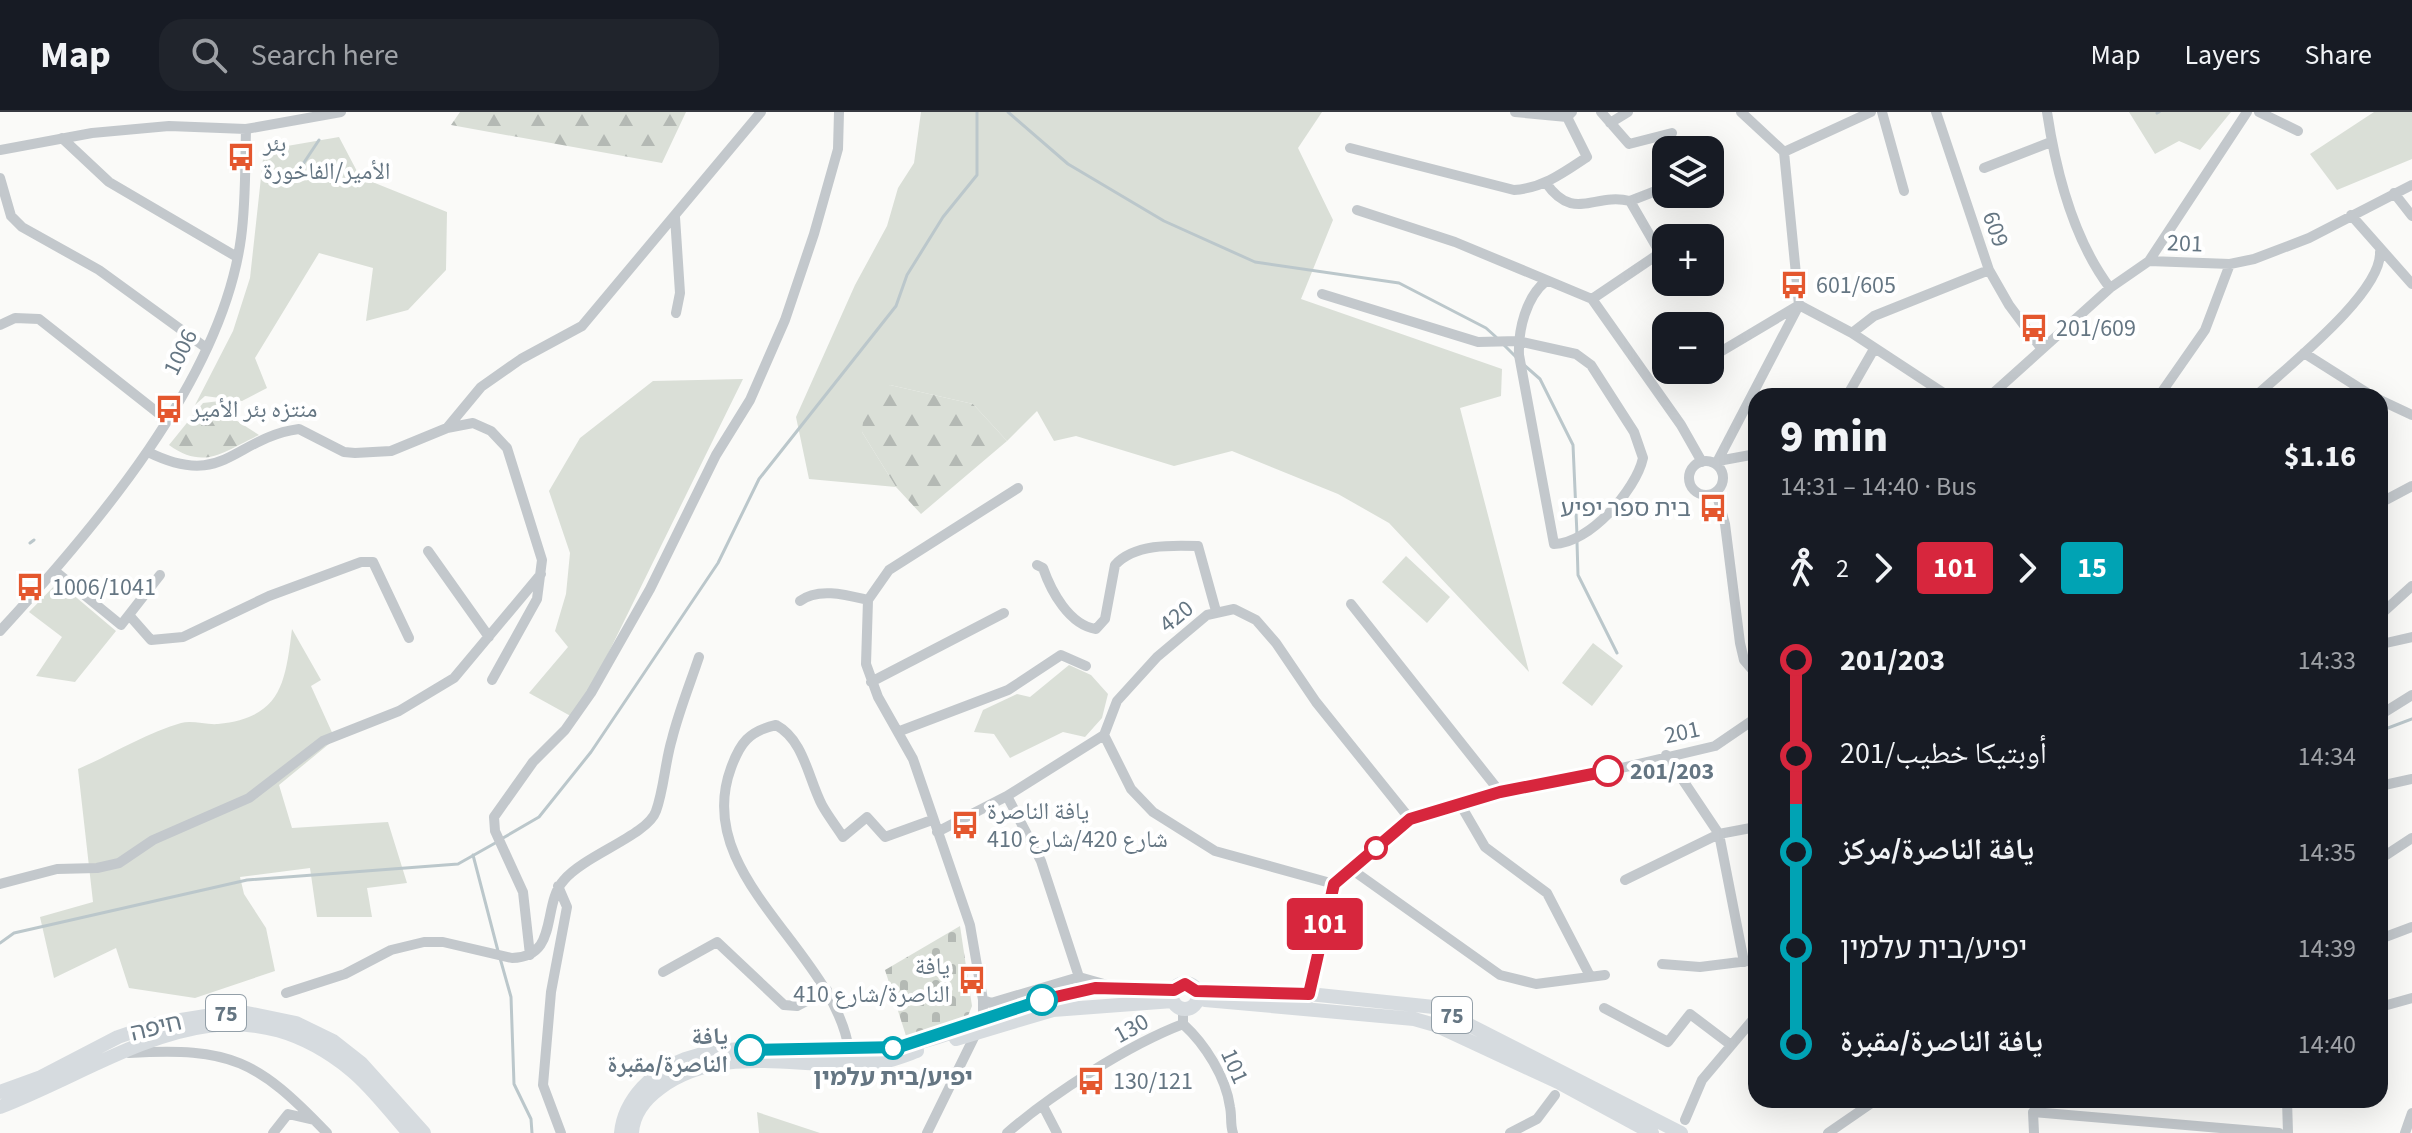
<!DOCTYPE html>
<meta charset="utf-8">
<style>
body{margin:0;font-family:"Source Sans 3","Noto Naskh Arabic","Noto Sans Hebrew",sans-serif;background:#20242c;color:#f1f3f6;height:100vh;display:flex;flex-direction:column;font-size:30px;white-space:nowrap}
*{box-sizing:border-box;margin:0}
p{font-size:26px;color:#9ea1a6}
.icon{flex:none;width:44px;height:44px;fill:none;stroke:currentColor;stroke-width:2;stroke-linecap:round;stroke-linejoin:round}
.map{position:relative;flex:1;overflow:hidden}
.panel{position:absolute;left:1748px;top:276px;width:640px;height:720px;display:flex;flex-direction:column;background:#171b24;border-radius:24px;box-shadow:0 8px 32px #0002}
.panel>*{flex:none}
.badge{padding:0 16px;border-radius:6px;font-size:28px;line-height:52px}
.controls{position:absolute;left:1652px;top:24px;display:grid;gap:16px}
.controls a{display:grid;place-items:center;width:72px;height:72px;border-radius:16px;background:#171b24;box-shadow:0 8px 32px #0002;font-size:40px}
.map>.badge{position:absolute;translate:-50% -50%;box-shadow:0 0 0 4px #fff}
.legs{display:flex;align-items:center;gap:12px;height:88px;padding:0 32px;font-size:26px}
.legs p{margin-inline-start:auto}
.head{display:flex;align-items:center;justify-content:space-between;height:136px;padding:0 32px}
h1{font-size:44px;font-weight:800;line-height:60px}
ul{padding:0 32px;list-style:none}
li{display:flex;align-items:center;gap:28px;height:96px;font-size:30px}
li i{display:grid;place-items:center;width:12px;height:100%;margin:0 10px;background:currentColor}
li i::after{content:'';width:20px;height:20px;margin:-10px;border:6px solid;border-radius:50%;background:#171b24}
li p{margin-inline-start:auto}
li:first-child i{background:linear-gradient(#0000 50%,currentColor 0)}
li:last-child i{background:linear-gradient(currentColor 50%,#0000 0)}
header{display:flex;align-items:center;gap:48px;box-sizing:border-box;height:112px;padding:0 40px;background:#171b24;border-bottom:2px solid #363941}
header strong{font-size:38px}
nav{display:flex;gap:44px;margin-inline-start:auto;font-size:28px}
.search{width:560px;height:72px;background:#20242c;display:flex;align-items:center;gap:20px;box-sizing:border-box;padding:0 28px;border-radius:24px;color:#9ea1a6;font-size:30px}
.map>svg:first-child{display:block}
.green{fill:#dadfd7}
.forest{fill:url(#forest-firs)}
.cemetery{fill:url(#cemetery-stones)}
.lines{fill:none;stroke-linecap:round;stroke-linejoin:round}
.stream{stroke:#bbc7cb;stroke-width:3}
.minor{stroke:#c3c8cc;stroke-width:10}
.highway{stroke:#d6dbdf;stroke-width:14}
.line-1-casing{stroke:#fff;stroke-width:18}
.line-2-casing{stroke:#fff;stroke-width:18}
.line-1{stroke:#d7263d;stroke-width:12}
.line-2{stroke:#00a3b4;stroke-width:12}
.stop-1-dot{fill:#fff;stroke:#d7263d;stroke-width:4}
.stop-2-dot{fill:#fff;stroke:#00a3b4;stroke-width:4}
.labels{text-anchor:middle;stroke-width:8;stroke-linejoin:round;paint-order:stroke}
.shield{fill:#fff;stroke:#939fa8;stroke-width:2}
.shield-label{font-size:22px;font-weight:bold;fill:#657683}
.poi-label{font-size:24px;fill:#657683;stroke:#fff;text-anchor:start}
.street-label{font-size:24px;fill:#657683;stroke:#fff}
.stop-label{font-size:24px;font-weight:bold;fill:#657683;stroke:#fff;text-anchor:start}
</style>
<header>
<strong>Map</strong>
<div class="search"><svg class="icon" aria-label="search" viewBox="0 0 24 24"><circle cx="10" cy="10" r="6"/><path d="M15 15l6 6"/></svg>Search here</div>
<nav><a>Map</a><a>Layers</a><a>Share</a></nav>
</header>
<div class="map">
<svg width="2412" height="1021" viewBox="0 0 2412 1021">
<defs>
<pattern id="forest-firs" width="22" height="20" patternUnits="userSpaceOnUse" patternTransform="scale(2)"><rect width="22" height="20" fill="#dadfd7"/><path d="M5 1l3.5 6h-7zM16 11l3.5 6h-7z" fill="#b4b9b4"/></pattern>
<pattern id="cemetery-stones" width="16" height="16" patternUnits="userSpaceOnUse" patternTransform="scale(2)"><rect width="16" height="16" fill="#dadfd7"/><path d="M2 7V4a2 2 0 0 1 4 0v3zM10 15v-3a2 2 0 0 1 4 0v3z" fill="#b4b9b4"/></pattern>
</defs>
<rect width="100%" height="100%" fill="#fafaf8"/>
<path class="green" d="M921 0H1322L1298 36 1333 108 1301 187 1502 257 1501 284 1460 296 1529 560 1389 411 1338 382 1232 339 1174 354 1076 324 1054 329 1037 299 1007 329 973 292 890 273 862 320 896 375 809 367 796 305 855 173 887 114 898 76 914 51Z
M2129 0H2231L2200 38 2179 29 2155 42Z
M2374 0H2412V47L2337 78 2310 42Z
M339 25 360 65 447 100 446 158 408 198 366 209 373 156 319 141 255 246 267 276 242 289 205 284 195 293 233 219 250 166 264 38Z
M743 267 576 607 529 581 568 535 555 519 566 482 570 441 549 379 580 326 653 269Z
M1406 444 1450 485 1427 511 1382 470Z
M58 470 116 519 75 570 36 564 62 525 29 500Z
M292 517 321 568 311 574 335 627 279 673 292 716 388 710 407 771 367 776 372 805H317L310 756 240 765 244 782 266 816 275 859 195 886 129 876 116 836 54 866 40 805 93 790 78 657C111 643 146 621 181 611 192 608 206 613 218 612 281 605 285 573 292 517Z
M1593 531 1623 554 1592 594 1562 571Z
M1069 553 1091 563 1108 582 1102 606 1085 625 1063 620 1010 646 994 622 974 620 983 598 1017 582 1030 585Z
M757 1000 820 1021H759Z"/>
<path class="forest" d="M460 0H686L662 51 451 13Z
M890 273 973 292 1007 329 921 402 896 375 862 320 865 288Z
M220 289 237 295 231 305 259 323C224 339 205 359 169 333L203 291Z"/>
<path class="cemetery" d="M960 814 972 894 968 904 907 927 885 858Z"/>
<g class="lines">
<path class="stream" d="M1008 0 1068 52 1164 109 1255 150 1399 171 1486 216 1496 225
M2157 1 2159 0
M293 67 319 28
M1504 233 1516 245
M1524 253 1540 267 1573 333 1577 423
M1577 430 1578 463 1617 541
M30 431 34 428
M2380 619 2412 607
M503 726 539 705 591 640 718 451 759 367 896 194 907 163 943 105 977 63V0
M473 743 498 839
M0 831 14 821 247 768 458 752 497 730
M500 846 511 885 514 972 531 1007 532 1021"/>
<path class="minor" d="M1515 0 1567 5 1572 0
M1601 0 1629 32 1672 21
M1882 0 1904 79
M1936 0 1989 158 2009 193 2041 236
M2047 0C2056 60 2073 127 2110 176
M2259 0 2298 19
M1610 11 1628 0
M62 26 109 70 237 145
M1350 36 1514 78C1543 76 1563 61 1587 45L1567 5
M0 38 92 21 169 14 246 17 341 0
M1784 40 1871 0
M1984 56 2051 30
M0 66 11 104 22 115 99 158 205 235
M1546 71C1574 111 1594 80 1630 89L1660 141 1592 187
M2394 81 2412 104
M1630 89 1666 75
M1357 98 1455 130 1592 187 1681 313 1702 350
M2351 103 2412 172
M675 105 680 181 676 201
M2149 149 2247 0
M1322 182 1478 230 1518 229 1576 242 1591 253 1634 320 1643 346C1636 378 1589 432 1554 432L1519 243C1518 218 1526 185 1546 169
M0 213 15 206 39 207 167 308
M1852 221 1948 284
M2304 241 2372 284
M1710 246 1799 193 1852 221 1874 204 1989 158
M1847 284 1874 237
M1990 284 2110 176 2149 149 2230 152 2254 147 2309 126 2412 73
M2159 284 2205 218 2230 152
M2256 284C2287 255 2382 181 2380 140
M2380 288 2412 303
M447 316 481 275 521 247 582 214 761 0
M148 340C225 378 233 326 299 317L344 340 355 341 391 339 447 316 473 311 491 319 507 336 542 448 537 487 492 568
M1718 349 1756 342
M1689 366a17 17 0 1 1 34 0a17 17 0 1 1-34 0Z
M1716 352 1799 193 1784 40 1741 0
M1716 380 1725 412 1740 531 1744 548 1756 562
M2380 391 2412 374
M428 439 489 525
M1037 453 1043 456C1051 479 1069 513 1096 517L1105 507 1115 453C1134 432 1171 433 1198 434L1216 499
M55 459 121 513 160 463
M800 489C818 475 847 483 868 488
M1351 492 1500 680
M129 503 151 528 183 525 269 484 361 450H373L409 526
M2380 503 2412 474
M0 519C94 417 222 268 241 126 246 90 245 53 246 17
M2380 529 2386 531 2412 525
M871 570 1004 501
M2380 603 2412 583
M900 619 1008 578 1061 543 1086 554
M1104 623 1131 677 1153 700 1215 739 1334 772
M1666 643 1719 722 1744 850
M2380 674 2412 667
M1007 684 1041 749 1079 865
M1460 692 1485 735 1547 781 1590 864
M937 720 1007 684 1104 623 1117 589 1157 545 1207 503 1234 497 1256 508 1276 531 1316 590 1410 707
M2380 747 2412 726
M1351 757 1500 863 1536 872 1605 863
M1625 768 1719 722 1756 715
M0 772 57 757 97 756 119 751 153 728 249 686 323 629 399 599 454 566 541 462
M558 774 567 795 551 880 543 973 561 1021
M2380 827 2412 815
M530 843 523 780 495 719 494 705 533 650 565 618 591 581 650 477 716 343 750 288 785 208 814 122 838 37 839 0
M1662 852 1700 855 1756 848
M663 860 717 830 784 893 797 894 827 878
M286 881 345 862 391 838 424 830H443L512 846C560 845 541 793 564 768 585 743 648 723 656 699 664 677 665 650 672 627 679 599 690 572 699 545
M983 888 970 813 913 647 878 585 866 552 868 488 889 458 1018 376
M2380 895 2412 886
M1306 896 1334 772 1410 707 1500 680 1579 666 1715 634 1756 606
M1604 896 1668 930 1690 902 1731 933
M1183 897V912
M1183 912C1205 932 1226 965 1230 995 1232 1004 1230 1013 1233 1021
M849 938C834 838 691 764 731 656 740 631 749 619 776 613 804 628 808 666 822 693 828 704 836 714 843 725L867 705 885 725 932 708
M129 941C231 935 257 948 327 1021
M2287 988 2288 1021
M1043 994 1057 1021
M1685 1008 1702 968 1756 904
M273 1021 288 1002 314 1008
M927 1021 983 907V888L991 891 1079 865 1111 874
M1007 1021C1052 982 1128 933 1183 912
M1510 1021 1537 1007 1555 983
M1828 1021 1876 988
M2034 1021 2033 1000 2279 1021
M2405 1021 2412 1001"/>
<path class="highway" d="M1172 884a13 13 0 1 1 26 0a13 13 0 1 1-26 0Z
M1196 879 1309 882 1434 895 1681 1021
M1205 888 1414 907 1435 913 1560 971 1652 1021
M956 927 1053 898 1173 889
M0 980 41 965 118 925 156 912 237 899 296 911 333 929 361 951 424 1021
M0 995C121 948 227 857 351 958 373 976 390 1000 409 1021
M621 1021C624 987 654 958 685 947 747 926 816 944 879 938 941 932 999 898 1059 883 1097 874 1135 877 1174 878
M632 1021C633 1001 645 987 660 976 725 928 808 961 882 950 894 948 906 943 917 939"/>
</g>
<g class="lines">
<defs>
<path id="line-1" d="M1042 888 1095 876 1174 878 1185 872 1196 879 1309 882 1334 772 1410 707 1500 680 1608 659"/>
<path id="line-2" d="M750 938 899 935 1042 888"/>
</defs>
<use href="#line-1" class="line-1-casing"/>
<use href="#line-2" class="line-2-casing"/>
<use href="#line-1" class="line-1"/>
<use href="#line-2" class="line-2"/>
</g>
<defs>
<symbol id="bus-bare" viewBox="-9 -9 18 18"><path d="M-5-6H5V4H4V6H2V4H-2V6H-4V4H-5ZM-3.5-4V0h7V-4ZM-3.5 1.2v1.5H-2V1.2ZM2 1.2v1.5H3.5V1.2Z" fill="#e4572e" stroke="#fff" stroke-width="2.5" paint-order="stroke"/></symbol>
</defs>
<g fill-rule="evenodd">
<use href="#bus-bare" x="221" y="25" width="40" height="40"/>
<use href="#bus-bare" x="1774" y="153" width="40" height="40"/>
<use href="#bus-bare" x="2014" y="196" width="40" height="40"/>
<use href="#bus-bare" x="149" y="277" width="40" height="40"/>
<use href="#bus-bare" x="1693" y="376" width="40" height="40"/>
<use href="#bus-bare" x="10" y="455" width="40" height="40"/>
<use href="#bus-bare" x="945" y="693" width="40" height="40"/>
<use href="#bus-bare" x="952" y="848" width="40" height="40"/>
<use href="#bus-bare" x="1071" y="949" width="40" height="40"/>
</g>
<g class="stop-1-dot">
<circle cx="1608" cy="659" r="14"/>
<circle cx="1376" cy="736" r="10"/>
</g>
<g class="stop-2-dot">
<circle cx="1042" cy="888" r="14"/>
<circle cx="893" cy="936" r="10"/>
<circle cx="750" cy="938" r="14"/>
</g>
<g class="labels">
<g class="shield">
<rect x="206" y="883" width="40" height="36" rx="6"/>
<rect x="1432" y="885" width="40" height="36" rx="6"/>
</g>
<g class="shield-label">
<text x="226" y="909">75</text>
<text x="1452" y="911">75</text>
</g>
<g class="poi-label">
<text x="263" y="39">بئر<tspan x="263" dy="28">الأمير/الفاخورة</tspan></text>
<text x="1816" y="181">601/605</text>
<text x="2056" y="224">201/609</text>
<text x="191" y="305">منتزه بئر الأمير</text>
<text x="1691" y="404" text-anchor="end">בית ספר יפיע</text>
<text x="52" y="483">1006/1041</text>
<text x="987" y="707">يافة الناصرة<tspan x="987" dy="28">شارع 420/شارع 410</tspan></text>
<text x="950" y="862" text-anchor="end">يافة<tspan x="950" dy="28">الناصرة/شارع 410</tspan></text>
<text x="1113" y="977">130/121</text>
</g>
<g class="street-label">
<text transform="translate(1996 117) rotate(71)" y="8">609</text>
<text transform="translate(2185 131) rotate(2)" y="8">201</text>
<text transform="translate(180 240) rotate(-64)" y="8">1006</text>
<text transform="translate(1176 504) rotate(-39)" y="8">420</text>
<text transform="translate(1682 620) rotate(-12)" y="8">201</text>
<text transform="translate(156 915) rotate(-13)" y="8">חיפה</text>
<text transform="translate(1131 916) rotate(-29)" y="8">130</text>
<text transform="translate(1235 954) rotate(66)" y="8">101</text>
</g>
<g class="stop-label">
<text x="1630" y="667">201/203</text>
<text x="728" y="932" text-anchor="end">يافة<tspan x="728" dy="28">الناصرة/مقبرة</tspan></text>
<text x="893" y="973" text-anchor="middle">יפיע/בית עלמין</text>
</g>
</g>
</svg>
<div class="controls">
<a><svg class="icon" aria-label="layers" viewBox="0 0 24 24"><path d="M12 4l9 5-9 5-9-5zM3 14l9 5 9-5"/></svg></a>
<a>+</a>
<a>−</a>
</div>
<b class="badge" style="left:1325px;top:812px;background:#d7263d;color:#fff">101</b>
<section class="panel">
<div class="head"><div><h1>9 min</h1><p>14:31 – 14:40 · Bus</p></div><b>$1.16</b></div>
<div class="legs"><svg class="icon" aria-label="walk" viewBox="0 0 24 24"><circle cx="13" cy="4" r="2"/><path d="M13 8l-2 6 4 7M11 14l-3 7M7 12l3-4h3l4 4"/></svg>2<svg class="icon" aria-label="forward" viewBox="0 0 24 24"><path d="M9 5l7 7-7 7"/></svg><b class="badge" style="background:#d7263d;color:#fff">101</b><svg class="icon" aria-label="forward" viewBox="0 0 24 24"><path d="M9 5l7 7-7 7"/></svg><b class="badge" style="background:#00a3b4;color:#fff">15</b></div>
<ul>
<li><i style="color:#d7263d"></i><b>201/203</b><p>14:33</p></li>
<li><i style="color:#d7263d"></i><span>أوبتيكا خطيب/201</span><p>14:34</p></li>
<li><i style="color:#00a3b4"></i><b>يافة الناصرة/مركز</b><p>14:35</p></li>
<li><i style="color:#00a3b4"></i><span>יפיע/בית עלמין</span><p>14:39</p></li>
<li><i style="color:#00a3b4"></i><b>يافة الناصرة/مقبرة</b><p>14:40</p></li>
</ul>
</section>
</div>
